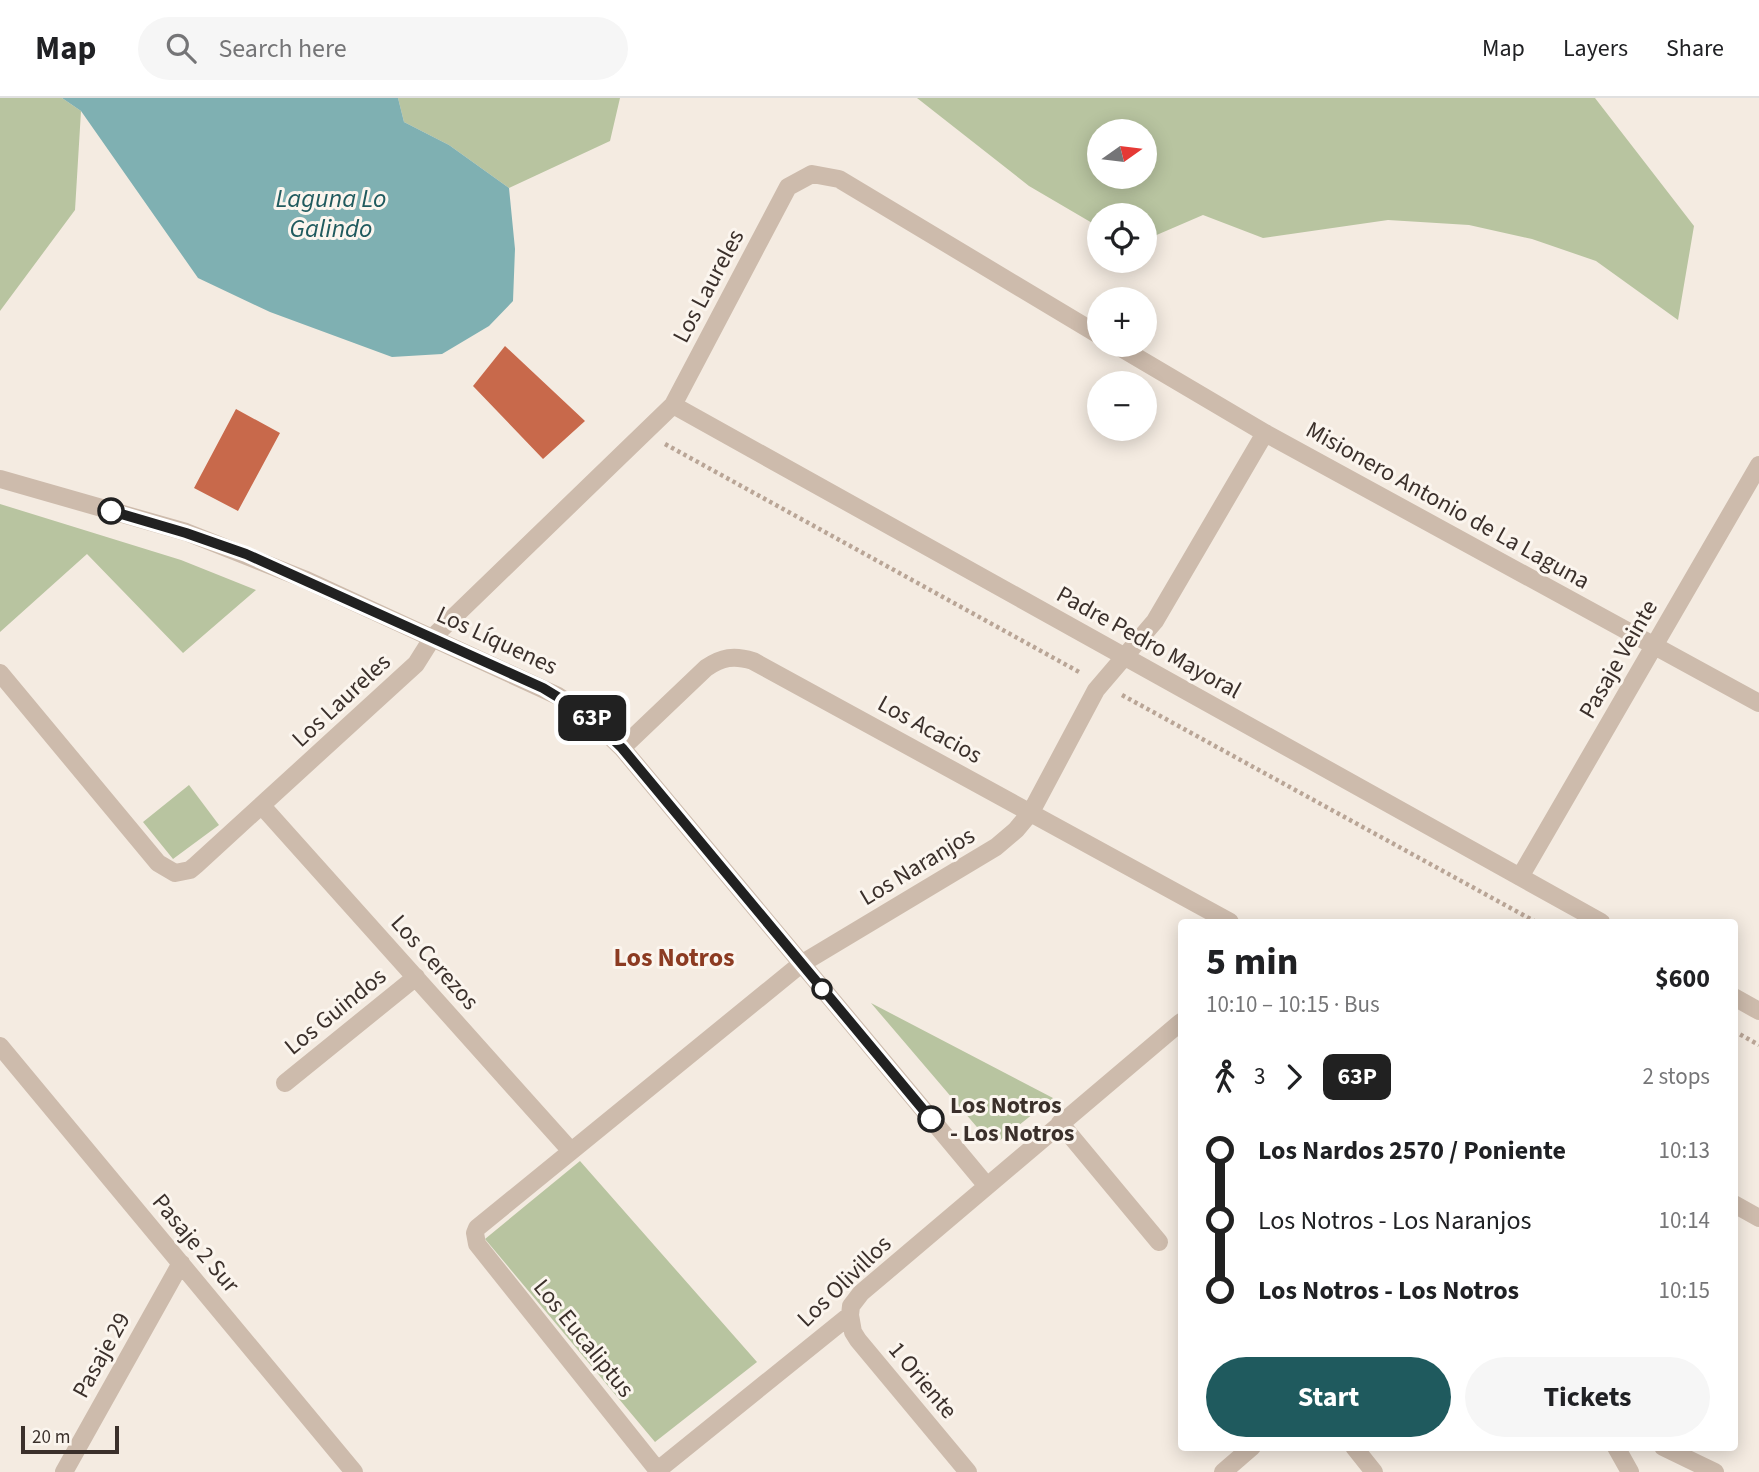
<!DOCTYPE html>
<meta charset="utf-8">
<style>
body{margin:0;font-family:"Source Sans 3",sans-serif;background:#f6f6f6;color:#202124;height:100vh;display:flex;flex-direction:column;font-size:26px;white-space:nowrap}
*{box-sizing:border-box;margin:0}
p{font-size:23px;color:#757577}
.icon{flex:none;width:38px;height:38px;fill:none;stroke:currentColor;stroke-width:2;stroke-linecap:round;stroke-linejoin:round}
.map{position:relative;flex:1;overflow:hidden}
.sheet{position:absolute;left:1178px;top:821px;width:560px;height:532px;display:flex;flex-direction:column;background:#fff;border-radius:7px;box-shadow:0 4px 18px #0003}
.sheet>*{flex:none}
.badge{padding:0 14px;border-radius:10px;font-size:24px;line-height:46px}
.needle{width:46px;rotate:76deg}
.fabs{position:absolute;left:1087px;top:21px;display:grid;gap:14px}
.fabs a{display:grid;place-items:center;width:70px;height:70px;border-radius:50%;background:#fff;box-shadow:0 4px 18px #0003;font-size:35px}
.scale{position:absolute;left:21px;bottom:18px;width:98px;box-sizing:border-box;padding-left:7px;border:4px solid #3b302b;border-top:0;font-size:19px;line-height:24px;white-space:nowrap;color:#3b302b;-webkit-text-stroke:5px #fbf5ee;paint-order:stroke}
.map>.badge{position:absolute;translate:-50% -50%;box-shadow:0 0 0 4px #fff}
.legs{display:flex;align-items:center;gap:10px;height:77px;padding:0 28px;font-size:23px}
.legs p{margin-inline-start:auto}
.overview{display:flex;align-items:center;justify-content:space-between;height:119px;padding:0 28px}
h1{font-size:38px;font-weight:700;line-height:52px}
.button{display:flex;gap:14px;margin-top:auto;padding:14px 28px}
.button a{flex:1;height:80px;border-radius:42px;background:#1f5a5e;color:#fff;font-size:28px;font-weight:700;line-height:80px;text-align:center}
.button a+a{background:#f6f6f6;color:#202124}
ul{padding:0 28px;list-style:none}
li{display:flex;align-items:center;gap:24px;height:70px;font-size:26px}
li i{display:grid;place-items:center;width:10px;height:100%;margin:0 9px;background:currentColor}
li i::after{content:'';width:18px;height:18px;margin:-9px;border:5px solid;border-radius:50%;background:#fff}
li p{margin-inline-start:auto}
li:first-child i{background:linear-gradient(#0000 50%,currentColor 0)}
li:last-child i{background:linear-gradient(currentColor 50%,#0000 0)}
header{display:flex;align-items:center;gap:42px;box-sizing:border-box;height:98px;padding:0 35px;background:#fff;border-bottom:2px solid #e0e0e0}
header strong{font-size:33px}
nav{display:flex;gap:38px;margin-inline-start:auto;font-size:24px}
.search{width:490px;height:63px;background:#f6f6f6;display:flex;align-items:center;gap:18px;box-sizing:border-box;padding:0 24px;border-radius:38px;color:#757577;font-size:26px}
.map>svg:first-child{display:block}
.green{fill:#b8c4a0;fill-rule:evenodd}
.water{fill:#7fb0b2}
.building{fill:#c8694b}
.lines{fill:none;stroke-linecap:round;stroke-linejoin:round}
.path{stroke:#b9a596;stroke-width:4.5;stroke-dasharray:3.5 3.5;stroke-linecap:butt}
.minor{stroke:#cdbbac;stroke-width:18}
.line-1-casing{stroke:#fff;stroke-width:16}
.line-1{stroke:#212121;stroke-width:10}
.stop-1-dot{fill:#fff;stroke:#212121;stroke-width:3.5}
.labels{text-anchor:middle;stroke-width:6;stroke-linejoin:round;paint-order:stroke}
.street-label{font-size:24px;fill:#3b302b;stroke:#fbf5ee}
.stop-label{font-size:24px;font-weight:bold;fill:#3b302b;stroke:#fbf5ee;text-anchor:start}
.water-label{font-size:26px;font-style:italic;fill:#1f5a5e;stroke:#fbf5ee}
.neighbourhood-label{font-size:26px;font-weight:bold;fill:#8c3b22;stroke:#fbf5ee}
</style>
<header>
<strong>Map</strong>
<div class="search"><svg class="icon" aria-label="search" viewBox="0 0 24 24"><circle cx="10" cy="10" r="6"/><path d="M15 15l6 6"/></svg>Search here</div>
<nav><a>Map</a><a>Layers</a><a>Share</a></nav>
</header>
<div class="map">
<svg width="1759" height="1374" viewBox="0 0 1759 1374">
<rect width="100%" height="100%" fill="#f4ebe1"/>
<path class="green" d="M0 0H62L81 13 75 112 0 213Z
M398 0H620L610 43 509 90 449 47 404 24Z
M917 0H1595L1694 128 1678 222 1596 163 1532 141 1469 127 1388 122 1263 140 1203 117 1145 142 1144 117H1099V129L1029 88ZM1099 33H1144V79H1099Z
M0 406 181 462 256 492 183 555 87 456 0 534Z
M189 687 219 727 173 761 143 724Z
M871 905 1053 1000 999 1043 988 1042Z
M580 1063 757 1264 655 1344 485 1141Z"/>
<path class="water" d="M62 0H398L404 24 449 47 509 90 515 151 513 203 489 228 442 256 392 259 270 214 198 180 81 13Z"/>
<path class="building" d="M505 248 585 323 543 361 473 288Z
M236 311 280 335 238 413 194 390Z"/>
<g class="lines">
<path class="path" d="M665 346 1081 575
M1122 597 1536 824
M1734 933 1759 947"/>
<path class="minor" d="M1116 247 1265 335 1759 605
M673 307 1601 824
M0 381 186 434 304 481 558 598 589 618 622 650 987 1088
M0 575 158 765 175 775 190 772 196 767 416 566 433 539 673 307 788 89 812 76 839 81 1099 237
M622 650 706 570C722 559 734 557 753 563L1230 824
M262 708 571 1053
M1520 779 1759 367
M1734 899 1759 913
M0 948 354 1374
M285 985 416 879
M1060 1025 1159 1144
M1734 1106 1759 1120
M850 1217 853 1234 858 1242 968 1374
M1354 1349 1374 1374
M1616 1349 1630 1374
M1663 1349 1715 1374
M658 1372 850 1217 851 1208 861 1195 1181 924
M64 1374 181 1165
M659 1374 477 1146 475 1135 477 1130 801 866 996 749 1016 732 1031 714 1096 592 1155 523 1265 335
M1223 1374 1252 1349"/>
</g>
<g class="lines">
<defs>
<path id="line-1" d="M111 413 186 435 246 456 543 590 589 618 622 650 931 1021"/>
</defs>
<use href="#line-1" class="line-1-casing"/>
<use href="#line-1" class="line-1"/>
</g>
<g class="stop-1-dot">
<circle cx="111" cy="413" r="12"/>
<circle cx="822" cy="891" r="9"/>
<circle cx="931" cy="1021" r="12"/>
</g>
<g class="labels">
<g class="street-label">
<text transform="translate(708 188) rotate(-62)" y="8">Los Laureles</text>
<text transform="translate(1448 407) rotate(29)" y="8">Misionero Antonio de La Laguna</text>
<text transform="translate(497 542) rotate(25)" y="8">Los Líquenes</text>
<text transform="translate(1149 544) rotate(29)" y="8">Padre Pedro Mayoral</text>
<text transform="translate(1618 561) rotate(-60)" y="8">Pasaje Veinte</text>
<text transform="translate(341 602) rotate(-43)" y="8">Los Laureles</text>
<text transform="translate(930 631) rotate(29)" y="8">Los Acacios</text>
<text transform="translate(917 768) rotate(-31)" y="8">Los Naranjos</text>
<text transform="translate(435 864) rotate(48)" y="8">Los Cerezos</text>
<text transform="translate(335 913) rotate(-39)" y="8">Los Guindos</text>
<text transform="translate(196 1145) rotate(50)" y="8">Pasaje 2 Sur</text>
<text transform="translate(844 1183) rotate(-44)" y="8">Los Olivillos</text>
<text transform="translate(584 1240) rotate(51)" y="8">Los Eucaliptus</text>
<text transform="translate(101 1257) rotate(-61)" y="8">Pasaje 29</text>
<text transform="translate(923 1282) rotate(50)" y="8">1 Oriente</text>
</g>
<g class="stop-label">
<text x="950" y="1015">Los Notros<tspan x="950" dy="28">- Los Notros</tspan></text>
</g>
<g class="water-label">
<text x="331" y="109">Laguna Lo<tspan x="331" dy="30">Galindo</tspan></text>
</g>
<g class="neighbourhood-label">
<text x="674" y="868">Los Notros</text>
</g>
</g>
</svg>
<div class="fabs">
<a><svg class="needle" viewBox="-14 -14 28 28"><path d="M0-13l5 13h-10z" fill="#e53935"/><path d="M0 13l5-13h-10z" fill="#757577"/></svg></a>
<a><svg class="icon" aria-label="locate" viewBox="0 0 24 24"><circle cx="12" cy="12" r="6"/><path d="M12 2v4M12 18v4M2 12h4M18 12h4"/></svg></a>
<a>+</a>
<a>−</a>
</div>
<div class="scale">20 m</div>
<b class="badge" style="left:592px;top:620px;background:#212121;color:#fff">63P</b>
<section class="sheet">
<div class="overview"><div><h1>5 min</h1><p>10:10 – 10:15 · Bus</p></div><b>$600</b></div>
<div class="legs"><svg class="icon" aria-label="walk" viewBox="0 0 24 24"><circle cx="13" cy="4" r="2"/><path d="M13 8l-2 6 4 7M11 14l-3 7M7 12l3-4h3l4 4"/></svg>3<svg class="icon" aria-label="forward" viewBox="0 0 24 24"><path d="M9 5l7 7-7 7"/></svg><b class="badge" style="background:#212121;color:#fff">63P</b><p>2 stops</p></div>
<ul>
<li><i style="color:#212121"></i><b>Los Nardos 2570 / Poniente</b><p>10:13</p></li>
<li><i style="color:#212121"></i><span>Los Notros - Los Naranjos</span><p>10:14</p></li>
<li><i style="color:#212121"></i><b>Los Notros - Los Notros</b><p>10:15</p></li>
</ul>
<div class="button"><a>Start</a><a>Tickets</a></div>
</section>
</div>
